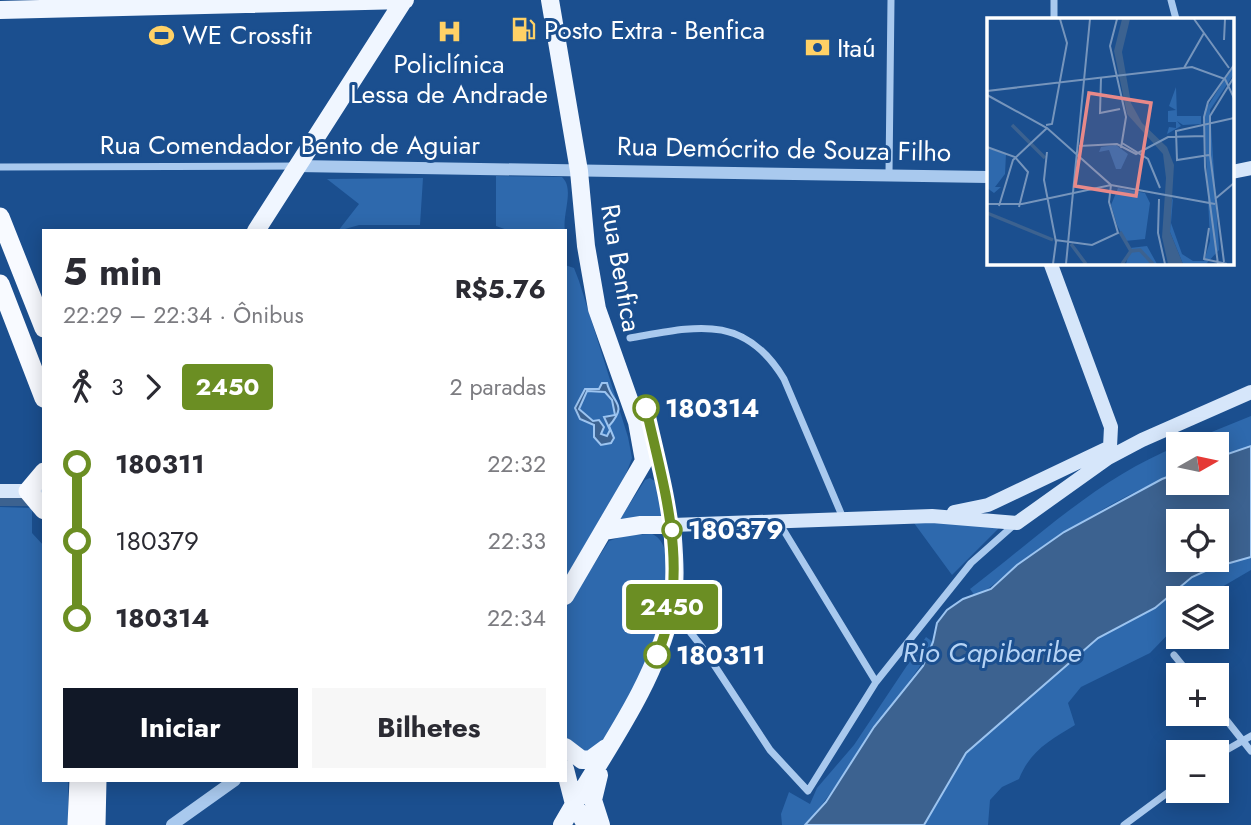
<!DOCTYPE html>
<html lang="pt">
<meta charset="utf-8">
<style>
body{margin:0;font-family:Jost,sans-serif;background:#f7f7f7;color:#2b2b33;height:100vh;display:flex;flex-direction:column;font-size:26px;white-space:nowrap}
*{box-sizing:border-box;margin:0}
p{font-size:23px;color:#7c7c81}
.icon{flex:none;width:38px;height:38px;fill:none;stroke:currentColor;stroke-width:2;stroke-linecap:round;stroke-linejoin:round}
.map{position:relative;flex:1;overflow:hidden}
.sheet{position:absolute;left:42px;top:229px;width:525px;height:553px;display:flex;flex-direction:column;background:#fff;border-radius:0px;box-shadow:0 4px 18px #0003}
.sheet>*{flex:none}
.badge{padding:0 14px;border-radius:5px;font-size:24px;line-height:46px}
.needle{width:46px;rotate:81deg}
.tools{position:absolute;left:1166px;top:432px;display:grid;gap:14px}
.tools a{display:grid;place-items:center;width:63px;height:63px;border-radius:0px;background:#fff;box-shadow:0 4px 18px #0003;font-size:35px}
.map>.badge{position:absolute;translate:-50% -50%;box-shadow:0 0 0 4px #fff}
.legs{display:flex;align-items:center;gap:10px;height:77px;padding:0 21px;font-size:23px}
.legs p{margin-inline-start:auto}
.headline{display:flex;align-items:center;justify-content:space-between;height:119px;padding:0 21px}
h1{font-size:38px;font-weight:700;line-height:52px}
.action{display:flex;gap:14px;margin-top:auto;padding:14px 21px}
.action a{flex:1;height:80px;border-radius:0px;background:#111827;color:#fff;font-size:28px;font-weight:700;line-height:80px;text-align:center}
.action a+a{background:#f7f7f7;color:#2b2b33}
ul{padding:0 21px;list-style:none}
li{display:flex;align-items:center;gap:24px;height:77px;font-size:26px}
li i{display:grid;place-items:center;width:10px;height:100%;margin:0 9px;background:currentColor}
li i::after{content:'';width:18px;height:18px;margin:-9px;border:5px solid;border-radius:50%;background:#fff}
li p{margin-inline-start:auto}
li:first-child i{background:linear-gradient(#0000 50%,currentColor 0)}
li:last-child i{background:linear-gradient(currentColor 50%,#0000 0)}
.map>svg:first-child{display:block}
.green{fill:#2e69ad}
.water{fill:#3c6290;stroke:#9cc4f0;stroke-width:2;fill-rule:evenodd}
.lines{fill:none;stroke-linecap:round;stroke-linejoin:round}
.canal{stroke:#3c6290;stroke-width:12}
.minor{stroke:#a9c9ee;stroke-width:7}
.tertiary{stroke:#a9c9ee;stroke-width:12}
.secondary{stroke:#d6e6fa;stroke-width:14}
.primary{stroke:#f0f6ff;stroke-width:18}
.trunk{stroke:#f8faff;stroke-width:19}
.line-1-casing{stroke:#fff;stroke-width:16}
.line-1{stroke:#6b8e23;stroke-width:10}
.stop-1-dot{fill:#fff;stroke:#6b8e23;stroke-width:3.5}
.labels{text-anchor:middle;stroke-width:6;stroke-linejoin:round;paint-order:stroke}
.poi-label{font-size:26px;fill:#fff;stroke:#1b4f8f;text-anchor:start}
.street-label{font-size:26px;fill:#fff;stroke:#1b4f8f}
.stop-label{font-size:26px;font-weight:bold;fill:#fff;stroke:#1b4f8f;text-anchor:start}
.water-label{font-size:28px;font-style:italic;fill:#b5d3f5;stroke:#1b4f8f}
.inset-river{fill:none;stroke:#3c6290;stroke-width:3.5}
.inset-road{fill:none;stroke:#7695bc;stroke-width:2}
.view{fill:#e88989;fill-opacity:0.15;stroke:#e88989;stroke-width:3.5}
.inset-edge{fill:none;stroke:#fff;stroke-width:3.5}
</style>
<div class="map">
<svg width="1251" height="825" viewBox="0 0 1251 825">
<rect width="100%" height="100%" fill="#1b4f8f"/>
<path class="green" d="M496 176 562 177C575 189 562 214 565 231H510L496 226Z
M423 178 420 225H359L338 231 359 204 327 179Z
M565 265 574 268 579 281 628 437 632 458 626 474 565 579Z
M1251 416V446L1216 458V444H1182Z
M1178 446V473C1121 495 1068 529 1019 564 1003 575 993 588 975 596L970 589C1037 538 1098 478 1178 446Z
M650 478 656 482 663 516 620 519 645 480Z
M0 507 32 508V533L44 546V780L68 781V825H0Z
M950 522 1000 527 952 575 914 523Z
M652 534C684 547 658 637 648 662 640 682 606 740 591 754L567 744 565 732V609L609 541 627 535Z
M1251 557V570L1203 598H1178V624L1150 653 1081 687 1068 703 1075 725C1050 740 1030 751 1019 779L1002 787 990 800 988 825H924L966 753 1098 638 1155 608 1192 577 1212 568Z
M926 637 933 642C922 667 907 684 891 705 861 745 838 788 805 825H782L781 814 789 792 810 804 817 788 854 745Z"/>
<path class="water" d="M602 383H607C612 404 629 403 609 426L614 438 611 443 601 445 594 437V425L580 419 575 408 585 389H599ZM587 391 605 392 612 400 615 415 604 417 610 430 607 436 601 434 604 427 599 420 593 421 579 409Z
M1251 446V557L1212 568 1192 577 1155 608 1098 638 966 753 924 825H805L826 802 874 727 923 666 933 642 937 623 947 610 963 599 991 589 1017 565 1064 532 1162 479 1178 473V483H1216V458ZM1178 522H1216V560H1178Z"/>
<g class="lines">
<path class="canal" d="M0 500H30"/>
<path class="minor" d="M1171 0 1176 19
M1054 19V0
M0 167 297 166
M889 173 891 0
M630 338C694 327 744 312 784 379L843 518
M778 521 876 682
M673 610 705 651 770 750 808 791 876 682 971 563 1016 523
M1174 655 1191 676
M1216 707 1251 751
M1216 756 1251 736
M1124 825 1178 785"/>
<path class="tertiary" d="M297 166 988 177
M172 825 235 780"/>
<path class="secondary" d="M1232 172 1251 168
M0 491H28L44 488
M954 512 988 505 1110 447 1111 427 1050 262
M672 525 932 516 1017 523 1108 458 1142 440 1251 392"/>
<path class="primary" d="M550 0 579 171 586 246 597 309 637 422 644 461 565 596
M0 10 405 0
M256 231 404 0
M565 747 582 760 591 759 606 748
M565 769 574 804 586 825
M599 775 593 800 601 825
M562 825C600 757 654 688 671 611 677 583 674 553 672 525H641L603 531"/>
<path class="trunk" d="M0 217 44 328
M0 284 44 398
M44 472 28 491 44 510
M77 825 79 780
M96 825 97 780"/>
</g>
<g class="lines">
<defs>
<path id="line-1" d="M646 408C664 489 692 574 657 655"/>
</defs>
<use href="#line-1" class="line-1-casing"/>
<use href="#line-1" class="line-1"/>
</g>
<defs>
<symbol id="fuel-bare" viewBox="-9 -9 18 18"><path d="M-5.5-6h7V0h2V4h1.3V-2.5L3-4.5l.8-.8L6-3V5H2.5V1h-1V6h-7ZM-4.2-4.7v3.2H.2V-4.7Z" fill="#ffd166" stroke="#1b4f8f" stroke-width="2.5" paint-order="stroke"/></symbol>
<symbol id="hospital-bare" viewBox="-9 -9 18 18"><path d="M-5-5h3v3.5h4V-5h3V5h-3V1.5h-4V5h-3Z" fill="#ffd166" stroke="#1b4f8f" stroke-width="2.5" paint-order="stroke"/></symbol>
<symbol id="stadium-bare" viewBox="-9 -9 18 18"><path d="M0-5a6.5 5 0 1 0 0 10a6.5 5 0 1 0 0-10ZM-3.5-1.8h7v3.6h-7Z" fill="#ffd166" stroke="#1b4f8f" stroke-width="2.5" paint-order="stroke"/></symbol>
<symbol id="bank-bare" viewBox="-9 -9 18 18"><path d="M-6-4H6V4H-6ZM0-2.3a2.3 2.3 0 1 0 0 4.6a2.3 2.3 0 1 0 0-4.6Z" fill="#ffd166" stroke="#1b4f8f" stroke-width="2.5" paint-order="stroke"/></symbol>
</defs>
<g fill-rule="evenodd">
<use href="#fuel-bare" x="506" y="12" width="35" height="35"/>
<use href="#hospital-bare" x="432" y="14" width="35" height="35"/>
<use href="#stadium-bare" x="144" y="18" width="35" height="35"/>
<use href="#bank-bare" x="800" y="30" width="35" height="35"/>
</g>
<g class="stop-1-dot">
<circle cx="646" cy="408" r="12"/>
<circle cx="672" cy="530" r="9"/>
<circle cx="657" cy="655" r="12"/>
</g>
<g class="labels">
<g class="poi-label">
<text x="544" y="39">Posto Extra - Benfica</text>
<text x="182" y="44">WE Crossfit</text>
<text x="837" y="57">Itaú</text>
<text x="449" y="73" text-anchor="middle">Policlínica<tspan x="449" dy="30">Lessa de Andrade</tspan></text>
</g>
<g class="street-label">
<text x="290" y="154">Rua Comendador Bento de Aguiar</text>
<text transform="translate(784 149) rotate(1)" y="9">Rua Demócrito de Souza Filho</text>
<text transform="translate(621 268) rotate(80)" y="9">Rua Benfica</text>
</g>
<g class="stop-label">
<text x="665" y="417">180314</text>
<text x="688" y="539">180379</text>
<text x="676" y="664">180311</text>
</g>
<g class="water-label">
<text x="992" y="662">Rio Capibaribe</text>
</g>
</g>
<g transform="translate(987 18)">
<rect width="247" height="247" fill="#1b4f8f"/>
<path d="M247 47V56L223 92 232 232 219 246H196L183 214 184 184 186 180 184 205 195 236 206 243H217L223 223 217 94ZM189 69 190 98H214V106L196 107 190 103 194 108 180 116 182 109 189 110V104H181V93L189 92 182 88ZM129 127 141 136 134 151H129L122 132 112 134 114 129ZM0 130 19 136 18 156 8 169H14L7 175 0 170ZM131 170 158 175 163 185 158 221 138 223 130 207 124 187ZM160 228 170 246H139L143 230Z" fill="#2e69ad"/>
<path d="M135 1H143L135 34 144 85 155 105 180 129 187 147 183 214 196 246H181L175 219 179 160 176 136 140 96 127 33Z" fill="#3c6290"/>
<path class="inset-river" d="M25 107 58 140M0 195 66 222M133 214 144 233M84 226 99 246M135 246 144 233 153 232 166 246"/>
<path class="inset-road" d="M130 1 123 28 139 99 134 130M207 1 242 50M237 22 238 1M197 50 217 15M114 60 113 95 133 91M0 73 205 49 238 61 247 80M0 77 60 110 124 167 122 184 131 215 105 227 68 222M59 107 65 106 80 25 73 1M135 125 161 141 173 170M92 128 130 126 149 136 181 119 217 118M0 129 28 139 41 154 32 189M60 134 57 162 69 224 66 246M222 137 190 142 189 113 247 100M172 181 171 215 178 246M228 181 247 165M0 186H35L124 167 228 186M12 188 26 142 60 110M222 210 217 241 240 246M237 244 223 137V98L247 59M79 246 103 1M231 246 218 149 217 99 221 84 247 47"/>
<path class="view" d="M102 75 164 85 149 178 88 168Z"/>
<rect width="247" height="247" class="inset-edge"/>
</g>
</svg>
<div class="tools">
<a><svg class="needle" viewBox="-14 -14 28 28"><path d="M0-13l5 13h-10z" fill="#e53935"/><path d="M0 13l5-13h-10z" fill="#7c7c81"/></svg></a>
<a><svg class="icon" aria-label="locate" viewBox="0 0 24 24"><circle cx="12" cy="12" r="6"/><path d="M12 2v4M12 18v4M2 12h4M18 12h4"/></svg></a>
<a><svg class="icon" aria-label="layers" viewBox="0 0 24 24"><path d="M12 4l9 5-9 5-9-5zM3 14l9 5 9-5"/></svg></a>
<a>+</a>
<a>−</a>
</div>
<b class="badge" style="left:672px;top:607px;background:#6b8e23;color:#fff">2450</b>
<section class="sheet">
<div class="headline"><div><h1>5 min</h1><p>22:29 – 22:34 · Ônibus</p></div><b>R$5.76</b></div>
<div class="legs"><svg class="icon" aria-label="walk" viewBox="0 0 24 24"><circle cx="13" cy="4" r="2"/><path d="M13 8l-2 6 4 7M11 14l-3 7M7 12l3-4h3l4 4"/></svg>3<svg class="icon" aria-label="forward" viewBox="0 0 24 24"><path d="M9 5l7 7-7 7"/></svg><b class="badge" style="background:#6b8e23;color:#fff">2450</b><p>2 paradas</p></div>
<ul>
<li><i style="color:#6b8e23"></i><b>180311</b><p>22:32</p></li>
<li><i style="color:#6b8e23"></i><span>180379</span><p>22:33</p></li>
<li><i style="color:#6b8e23"></i><b>180314</b><p>22:34</p></li>
</ul>
<div class="action"><a>Iniciar</a><a>Bilhetes</a></div>
</section>
</div>
